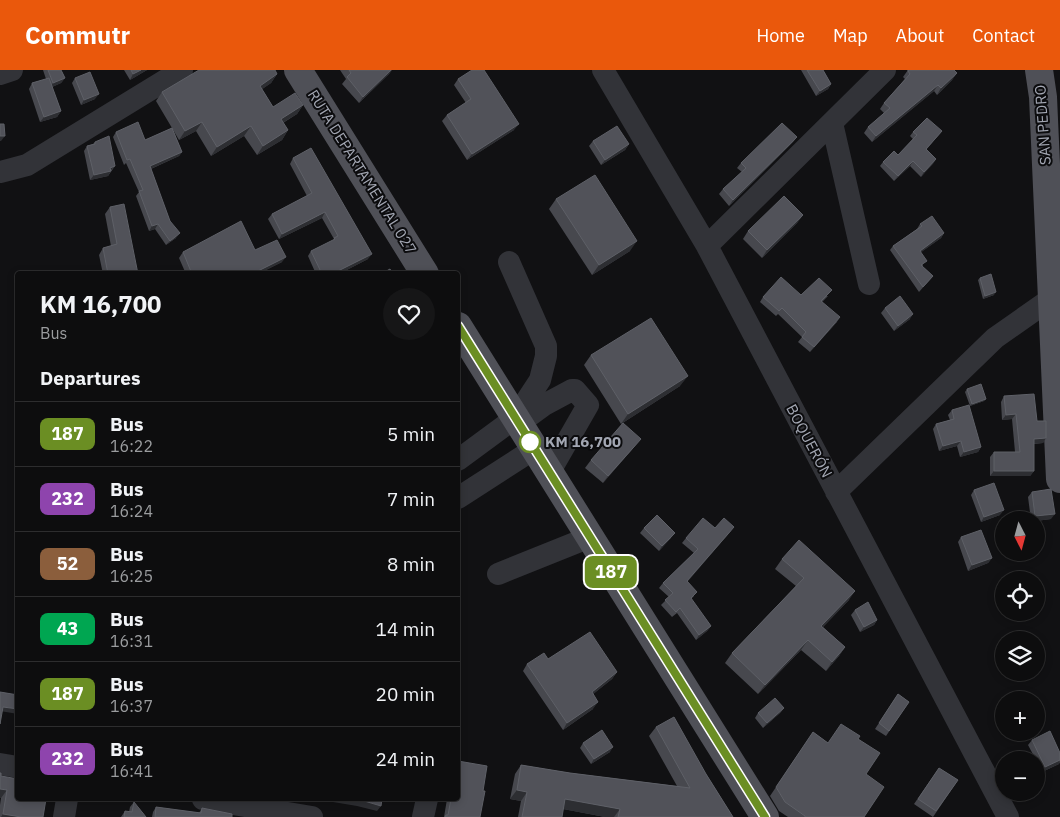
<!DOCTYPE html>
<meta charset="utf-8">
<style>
body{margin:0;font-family:"IBM Plex Sans",sans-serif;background:#161617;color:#f1f3f6;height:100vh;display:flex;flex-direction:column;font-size:19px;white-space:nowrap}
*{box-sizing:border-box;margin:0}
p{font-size:16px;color:#9a9c9e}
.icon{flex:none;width:28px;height:28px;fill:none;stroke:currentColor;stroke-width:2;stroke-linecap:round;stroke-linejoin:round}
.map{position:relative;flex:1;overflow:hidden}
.side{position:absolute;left:15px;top:201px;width:445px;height:530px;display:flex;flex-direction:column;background:#0d0d0e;border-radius:5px;box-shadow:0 2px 8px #0003,0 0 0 1px #2d2d2e}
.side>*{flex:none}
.badge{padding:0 10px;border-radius:8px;font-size:18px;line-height:32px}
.needle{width:32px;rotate:174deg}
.controls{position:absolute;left:995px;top:441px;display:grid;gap:10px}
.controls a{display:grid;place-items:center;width:50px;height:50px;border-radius:50%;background:#0d0d0e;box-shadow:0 2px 8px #0003,0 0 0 1px #2d2d2e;font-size:25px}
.map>.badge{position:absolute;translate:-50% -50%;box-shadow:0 0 0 2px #fff}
h2{padding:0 25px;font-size:19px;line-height:45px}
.round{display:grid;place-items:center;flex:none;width:52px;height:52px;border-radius:26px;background:#161617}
.headline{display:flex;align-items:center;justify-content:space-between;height:85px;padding:0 25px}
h1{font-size:24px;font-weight:700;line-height:38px}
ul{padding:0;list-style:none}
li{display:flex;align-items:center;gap:15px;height:65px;padding:0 25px;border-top:1px solid #2d2d2e}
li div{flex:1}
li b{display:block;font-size:19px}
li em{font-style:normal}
li .badge{min-width:55px;font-weight:700;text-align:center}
header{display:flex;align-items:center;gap:30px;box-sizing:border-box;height:70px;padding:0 25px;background:#ea580c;color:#fff}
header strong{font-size:24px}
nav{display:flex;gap:28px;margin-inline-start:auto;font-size:18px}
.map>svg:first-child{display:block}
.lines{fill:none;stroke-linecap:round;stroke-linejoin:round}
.minor{stroke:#323338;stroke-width:22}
.major{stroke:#4f5057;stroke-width:28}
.wall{fill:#47484e}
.shaded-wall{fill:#2d2e32}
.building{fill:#515259;stroke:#5e6067}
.line-casing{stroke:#fff;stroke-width:11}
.line{stroke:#6b8e23;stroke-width:8}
.stop-dot{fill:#fff;stroke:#6b8e23;stroke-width:2.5}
.labels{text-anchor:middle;stroke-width:4;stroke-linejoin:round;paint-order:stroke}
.street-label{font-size:15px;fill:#a3a7b3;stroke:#0c0c0e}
.stop-label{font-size:15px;font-weight:bold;fill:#a3a7b3;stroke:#0c0c0e;text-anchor:start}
</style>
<header>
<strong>Commutr</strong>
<nav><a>Home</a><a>Map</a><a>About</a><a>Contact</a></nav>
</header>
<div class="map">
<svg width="1060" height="747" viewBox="0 0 1060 747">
<rect width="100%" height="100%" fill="#111113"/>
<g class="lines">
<path class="minor" d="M603 0 707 176 1008 747
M0 4 12 0
M832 53 869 214
M0 102 27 95 182 0
M707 176 885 0
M518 354 544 335 572 320H575L588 335 549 403
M458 390 515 348 540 310 546 286V276L509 192
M836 422 995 268 1052 228 1060 229
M458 428 534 379
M498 504 590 467
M0 694 18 697
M203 729 312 747
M64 747 67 729
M423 747 427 729"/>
<path class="major" d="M298 0 425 204
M1039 0 1043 27 1060 409
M458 256 765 747"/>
</g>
<path class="wall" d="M43 0H61L65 8 61 13 52 17 61 41 57 47 40 52 29 19 32 13 46 9Z
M124 0H147L130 10Z
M340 0H392L389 4 359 33 342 14 346 9Z
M801 0H823L831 14 828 19 816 26Z
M908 0 957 3 952 10 937 25 934 21 872 72 864 63 868 57 884 43 880 39 884 33 905 9 903 7Z
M277 4 271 13 262 19 273 37 303 35 297 44 283 53 288 60 282 70 257 85 244 66 211 86 196 61 179 70 172 58 182 82 179 86 151 99 176 168 166 175 155 159 149 161 136 126 139 122 126 93 124 95 113 67 116 62 145 70 172 58 156 31 162 22Z
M75 8 95 29 81 35 72 13Z
M458 9 514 60 467 90 442 51 447 45 466 33 454 15Z
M942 61 926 80 936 89 921 107 910 96 894 111 880 96 883 92 898 85 913 69 910 66 913 62Z
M797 67 793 72 729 136 719 124 723 119 742 102 737 98 741 93Z
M593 71 629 74 625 80 601 95 589 76Z
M95 72 115 96 108 106 90 110 84 81 87 76 93 74Z
M293 88 368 189 339 204H316L308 186 311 181 333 171 334 169 322 148 279 169 268 149 272 144 307 126 290 94Z
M556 129 630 181 592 205 549 139Z
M110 137 138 204H103L99 185 103 178 111 176 105 144Z
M803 145 797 153 762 188 743 169 748 161Z
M920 154 944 163 941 168 921 182 923 196H922L933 206 919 222 890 180 893 176 917 159Z
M255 180 282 192 258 204H186L179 188 183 182Z
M980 208 994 225 983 229 978 210Z
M801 225 828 226 822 232 837 252 810 282 798 272 802 267 778 244 776 246 760 232 763 227Z
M885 238 910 249 894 261 881 243Z
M591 285 680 316 621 354 584 295Z
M967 319 986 329 984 331 970 336 965 322Z
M1004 326 1037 351 1046 368 1043 373 1034 374V401L1030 406H990V387L994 382H1015L1012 349 1002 350 1001 332Z
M952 340 981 377 978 382 960 387 957 376 939 381 933 359 936 354 950 350 948 345Z
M635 376 603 413 585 398 591 390Z
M974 420 1000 445 981 452 971 425Z
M1032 422 1051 449 1036 451V450H1031L1028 427Z
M644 458 671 468 659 481 640 463Z
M715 458 731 461 687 511 694 526 691 529 711 556 707 561 696 570 677 543 672 547 661 535 669 527 659 518 663 513 694 483 682 473 686 468Z
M961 467 992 488 988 493 968 501 958 472Z
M782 489 849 530 823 557 845 577 839 586 826 601 801 580 758 624 725 593 732 583 796 516 775 499Z
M855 540 877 550 874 555 860 562 851 545Z
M548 589 617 602 612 609 593 624V639L563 660 523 601 527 594Z
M898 624 909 632 886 666 875 659Z
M784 638 780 643 763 658 755 648 758 643Z
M656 657 706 704 733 747H605L563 739 562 747H518L521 731 510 729 515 704 521 695 570 703 677 716 649 666Z
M813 662 828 673 858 669 866 704 864 747H788L779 741 770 726Z
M1032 670 1060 683V692L1059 694 1042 702 1036 690 1028 675Z
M583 673 610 682 591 694 580 678Z
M939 698 958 710 933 747 914 734Z
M0 703 1 706 43 747H0V735L1 728H0Z
M483 721 480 747H444L447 729H458Z
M134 732 146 747H121L125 741 129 742 130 737Z
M156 737 199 743 202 738 232 747H152L153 742Z"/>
<path class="shaded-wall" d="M141 0H147L130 10 133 4Z
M391 0H392L389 4 359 33 363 27Z
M957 3 952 10 937 25 941 18Z
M277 4 271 13 254 25 260 16Z
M65 8 61 13 50 18 53 13Z
M831 14 828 19 816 26 820 21Z
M938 15 934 21 872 72 876 66Z
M99 24 95 29 81 35 84 30Z
M303 35 297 44 274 58 281 49Z
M61 41 57 47 40 52 44 47Z
M202 52 196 61 179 70 185 61Z
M519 54 514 60 467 90 472 84Z
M251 56 244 66 211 86 217 77Z
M288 60 282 70 257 85 263 76Z
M0 66H5L1 71H0Z
M797 67 793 72 729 136 733 130Z
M629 74 625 80 601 95 605 90Z
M182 82 179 86 146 101 150 96Z
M936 89 933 94 921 107 924 102Z
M913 91 910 96 894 111 898 106Z
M115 96 111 100 107 102 111 101 108 106 90 110 94 105Z
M325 142 322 148 279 169 282 164Z
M803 145 797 153 762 188 767 180Z
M158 154 155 159 149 161 152 156Z
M180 163 176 168 166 175 170 171Z
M944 163 941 168 916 186 920 181Z
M637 171 630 181 592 205 599 195Z
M372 184 368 189 339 204H332Z
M286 187 282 192 258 204H252Z
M996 222 994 225 983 229 985 226Z
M913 244 910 249 894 261 898 256Z
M840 247 837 252 810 282 814 277Z
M688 306 680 316 621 354 628 344Z
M986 329 984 331 970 336 972 334Z
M1016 344 1012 349 1002 350 1006 345Z
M1046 368 1043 373 1030 374 1034 369Z
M641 369 635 376 603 413 608 406Z
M961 371 957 376 939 381 943 376Z
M981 377 978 382 960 387 964 382Z
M994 401H1034L1030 406H990Z
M1004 440 1000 445 981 452 984 447Z
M1055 444 1051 449 1036 451V450H1032L1035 446Z
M734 457 731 461 684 516 687 511Z
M675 463 671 468 659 481 662 476Z
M992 488 988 493 968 501 972 495Z
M855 521 849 530 815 565 821 556Z
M877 550 874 555 860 562 864 557Z
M711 556 707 561 696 570 699 565Z
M808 570 801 580 758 624 765 615Z
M845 577 839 586 826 601 832 592Z
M617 602 612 609 587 629 592 622Z
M598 632 593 639 563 660 567 653Z
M3 637 18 639V644L0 641Z
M784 638 780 643 763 658 767 653Z
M613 677 610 682 591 694 594 689Z
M1060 690 1059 694 1042 702 1045 697Z
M0 719 7 720 1 728H0Z
M517 720 527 722 521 731 510 729Z
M315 729H351L361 730 381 736 377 741 357 736Z
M565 729 620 739 614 747H605L558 738Z
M3 744 21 747H1Z"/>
<path class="building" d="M48 0H61L65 8 53 13Z
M131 0H141L133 4Z
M199 0H275L277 4 260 16 273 37 295 23 303 35 281 49 288 60 263 76 251 56 217 77 202 52 185 61 162 22Z
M349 0H391L363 27 347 7 351 3Z
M472 0H484L519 54 472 84 447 45 471 29 458 9Z
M807 0H823L831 14 820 21Z
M908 0H954L957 3 941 18 938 15 876 66 868 57 890 38 884 33 910 4 908 1Z
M90 2 99 24 84 30 75 8Z
M49 8 61 41 44 47 32 13Z
M927 48 942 61 926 79 936 89 924 102 913 91 898 106 883 92 894 81 898 85 917 65 913 62Z
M138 52 145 70 172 58 182 82 150 96 170 151 180 163 170 171 158 154 152 156 139 121 143 120 130 89 127 90 116 62Z
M782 53 797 67 733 130 723 119 746 98 741 93Z
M0 54H4L5 66H0Z
M617 56 629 74 605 90 593 71Z
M109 66 115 96 110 98 111 101 94 105 87 76 95 74V72Z
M311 78 372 184 332 204H322L311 181 335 169 334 168 338 166 325 142 282 164 272 144 312 123 293 88Z
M595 105 637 171 599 195 556 129Z
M784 126 803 145 767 180 748 161Z
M124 134 138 204H108L103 178 117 174 110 137Z
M932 146 944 163 920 181 927 191 921 195 933 206 923 217 893 176 922 156 920 154Z
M241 151 255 180 277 170 286 187 252 204H192L183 182Z
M390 199 393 204H381Z
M991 204 996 222 985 226 980 208Z
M781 207 801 225 819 208 832 220 821 231 840 247 814 277 802 267 806 262 782 238 779 241 763 227Z
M900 226 913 244 898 256 885 238Z
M651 248 688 306 628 344 591 285Z
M981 314 986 329 972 334 967 319Z
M1034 324 1037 351H1046V368L1034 369V401H994V382H1020L1016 344 1006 345 1004 326Z
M969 335 981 377 964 382 961 371 943 376 936 354 954 349 952 340Z
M623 353 641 369 608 406 591 390Z
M994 413 1004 440 984 447 974 420Z
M1051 419 1055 444 1035 446 1032 422Z
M657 445 675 463 662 476 644 458Z
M703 448 715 458 724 448 734 457 687 511 697 522 691 528 711 556 699 565 680 538 676 542 665 530 673 523 663 513 698 479 686 468Z
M981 460 992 488 972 495 961 467Z
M799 470 855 521 821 556 845 577 832 592 808 570 765 615 732 583 804 508 782 489Z
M868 532 877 550 864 557 855 540Z
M590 562 617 602 592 622 598 632 567 653 527 594 544 583 548 589Z
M0 622 18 625V639L3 637 0 654Z
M898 624 909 632 889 661 879 653Z
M775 628 784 638 767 653 758 643Z
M674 647 706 704 733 747H618L620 739 565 729 562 747H522L527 722 517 720 521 695 570 703 690 718 656 657Z
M841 654 860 666 858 669 880 683 866 704 884 717 864 747H805V746L785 732 776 717 813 662 828 673Z
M602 660 613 677 594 689 583 673Z
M1050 661 1060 683V690L1045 697 1032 670Z
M458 691 487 696 483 721H485L480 747H445L446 745H448L451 729H458Z
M939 698 958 710 936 741 918 729Z
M0 703H1V706L18 709V729H46L43 747H21L3 744 7 720 0 719Z
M351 729H382L381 736 361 730Z
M134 732 146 747H124L125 741 132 742Z
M156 737 201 743 202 738 232 744V747H155Z"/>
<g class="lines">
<defs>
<path id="line" d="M458 256 765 747"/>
</defs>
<use href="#line" class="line-casing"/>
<use href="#line" class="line"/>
</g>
<circle class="stop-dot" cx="530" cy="372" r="10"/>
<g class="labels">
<g class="street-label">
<text transform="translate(1043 55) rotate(-94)" y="5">SAN PEDRO</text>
<text transform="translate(362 102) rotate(58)" y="5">RUTA DEPARTAMENTAL 027</text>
<text transform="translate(809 371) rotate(62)" y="5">BOQUERÓN</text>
</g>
<g class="stop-label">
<text x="545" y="377">KM 16,700</text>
</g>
</g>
</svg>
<div class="controls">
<a><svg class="needle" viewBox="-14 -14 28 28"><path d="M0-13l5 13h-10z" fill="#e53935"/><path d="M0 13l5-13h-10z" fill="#9a9c9e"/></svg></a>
<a><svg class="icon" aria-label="locate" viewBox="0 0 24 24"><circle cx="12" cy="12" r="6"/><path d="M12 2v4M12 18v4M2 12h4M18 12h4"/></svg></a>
<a><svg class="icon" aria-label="layers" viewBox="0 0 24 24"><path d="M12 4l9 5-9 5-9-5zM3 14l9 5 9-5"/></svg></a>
<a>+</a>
<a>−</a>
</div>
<b class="badge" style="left:611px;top:502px;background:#6b8e23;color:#fff">187</b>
<section class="side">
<div class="headline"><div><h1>KM 16,700</h1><p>Bus</p></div><a class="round"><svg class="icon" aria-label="heart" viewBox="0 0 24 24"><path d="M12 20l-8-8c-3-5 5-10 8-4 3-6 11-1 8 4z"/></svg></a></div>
<h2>Departures</h2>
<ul>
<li><span class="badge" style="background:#6b8e23;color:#fff">187</span><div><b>Bus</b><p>16:22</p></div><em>5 min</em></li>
<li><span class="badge" style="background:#8e44ad;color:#fff">232</span><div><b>Bus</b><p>16:24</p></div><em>7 min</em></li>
<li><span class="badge" style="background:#8b5e3c;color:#fff">52</span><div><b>Bus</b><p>16:25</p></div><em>8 min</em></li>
<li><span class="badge" style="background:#00a651;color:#fff">43</span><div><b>Bus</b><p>16:31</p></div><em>14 min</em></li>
<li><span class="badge" style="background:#6b8e23;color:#fff">187</span><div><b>Bus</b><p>16:37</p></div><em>20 min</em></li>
<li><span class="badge" style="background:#8e44ad;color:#fff">232</span><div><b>Bus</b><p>16:41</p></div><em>24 min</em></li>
</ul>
</section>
</div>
